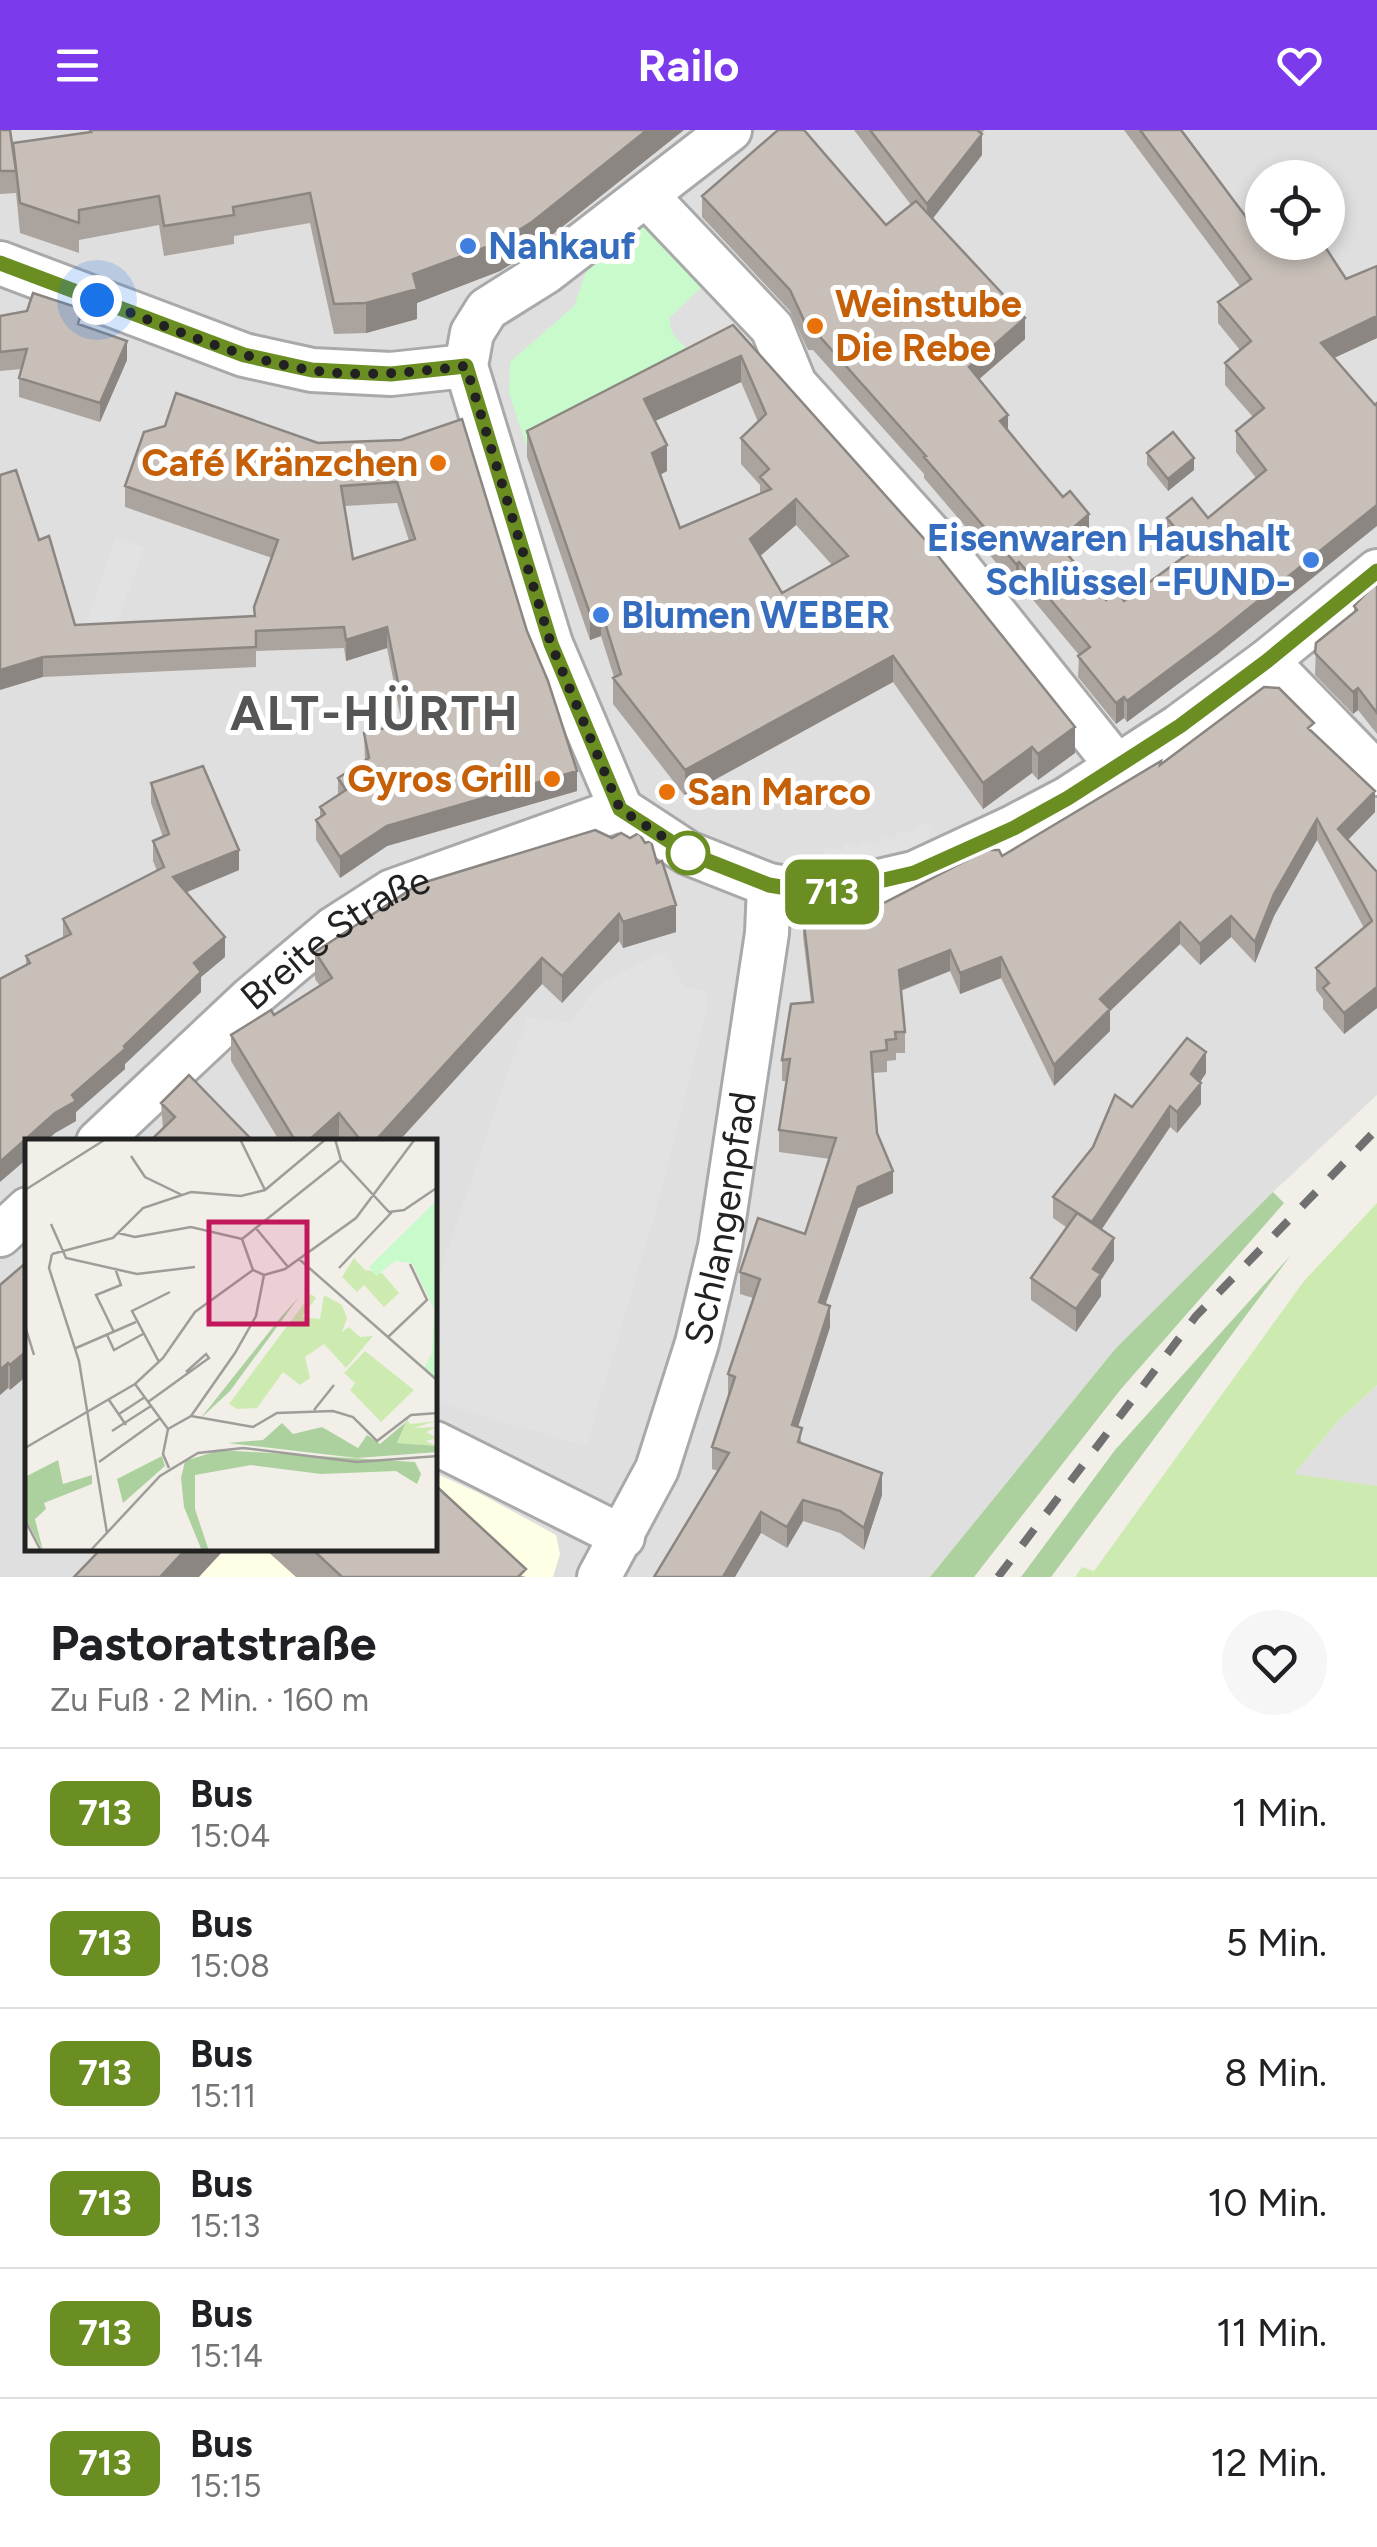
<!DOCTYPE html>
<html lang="de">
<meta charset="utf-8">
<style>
body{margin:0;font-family:Figtree,sans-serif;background:#f6f6f6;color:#202124;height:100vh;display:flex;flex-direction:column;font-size:38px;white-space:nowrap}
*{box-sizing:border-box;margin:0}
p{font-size:32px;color:#757577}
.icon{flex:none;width:55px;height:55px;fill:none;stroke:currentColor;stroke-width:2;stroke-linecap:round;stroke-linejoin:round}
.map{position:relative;height:1447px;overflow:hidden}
.drawer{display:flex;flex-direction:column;background:#fff;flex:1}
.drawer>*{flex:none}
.badge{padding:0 20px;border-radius:15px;font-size:35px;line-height:65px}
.tools{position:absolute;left:1245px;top:30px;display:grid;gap:20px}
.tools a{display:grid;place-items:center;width:100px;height:100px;border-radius:50%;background:#fff;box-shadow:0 5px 15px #0003;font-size:50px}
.you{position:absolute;width:50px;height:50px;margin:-25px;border:8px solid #fff;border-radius:50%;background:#1a73e8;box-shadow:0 0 0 15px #1a73e833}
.map>.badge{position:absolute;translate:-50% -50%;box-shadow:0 0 0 5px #fff}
.round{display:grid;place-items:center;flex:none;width:105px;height:105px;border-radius:52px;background:#f6f6f6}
.overview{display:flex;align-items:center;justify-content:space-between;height:170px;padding:0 50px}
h1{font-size:48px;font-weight:700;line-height:75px}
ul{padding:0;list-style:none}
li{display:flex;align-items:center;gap:30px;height:130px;padding:0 50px;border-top:2px solid #e0e0e0}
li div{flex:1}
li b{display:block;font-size:38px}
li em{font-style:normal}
li .badge{min-width:110px;font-weight:700;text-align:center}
header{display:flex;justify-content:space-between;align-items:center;height:130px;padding:0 50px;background:#7c3aed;color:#fff;font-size:45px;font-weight:700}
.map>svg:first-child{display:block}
.residential{fill:#e0dfdf;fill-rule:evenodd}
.education{fill:#ffffe5}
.grass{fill:#cdebb0}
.forest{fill:#add19e}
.park{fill:#c8facc}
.parking{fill:#e2e2e2}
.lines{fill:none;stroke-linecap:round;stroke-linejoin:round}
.minor-casing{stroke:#a9a9a9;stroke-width:48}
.minor{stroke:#fff;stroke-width:42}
.rail{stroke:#707070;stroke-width:8;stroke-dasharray:20 20;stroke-linecap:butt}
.wall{fill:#aba49e;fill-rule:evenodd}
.shaded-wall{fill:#8b8681}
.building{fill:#c7bfb8;stroke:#8b8681;stroke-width:2.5;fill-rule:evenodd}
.line-casing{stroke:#fff;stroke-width:22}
.line{stroke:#6b8e23;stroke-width:15}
.walk{stroke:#222;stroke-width:10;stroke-dasharray:0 18}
.shop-dot{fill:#3f7fe0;stroke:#fff;stroke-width:4}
.food-dot{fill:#e8710a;stroke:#fff;stroke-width:4}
.stop-dot{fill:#fff;stroke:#6b8e23;stroke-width:5}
.labels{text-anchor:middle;stroke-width:10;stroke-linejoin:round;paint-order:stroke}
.shop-label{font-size:38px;font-weight:bold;fill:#366cbe;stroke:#fff;text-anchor:start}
.food-label{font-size:38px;font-weight:bold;fill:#c56008;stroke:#fff;text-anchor:start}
.street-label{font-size:38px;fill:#222;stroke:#fff}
.district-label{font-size:48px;font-weight:bold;letter-spacing:2.5px;fill:#555;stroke:#fff}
.inset-road{fill:none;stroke:#9f9d99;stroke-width:2.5}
.view{fill:#c2185b;fill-opacity:0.15;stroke:#c2185b;stroke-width:5}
.inset-edge{fill:none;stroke:#222;stroke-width:5}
</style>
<header><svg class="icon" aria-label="menu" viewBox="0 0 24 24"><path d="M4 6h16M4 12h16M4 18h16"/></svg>Railo<svg class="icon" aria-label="heart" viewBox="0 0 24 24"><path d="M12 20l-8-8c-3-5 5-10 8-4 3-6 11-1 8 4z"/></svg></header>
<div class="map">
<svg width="1377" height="1447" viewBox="0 0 1377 1447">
<rect width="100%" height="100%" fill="#f2efe9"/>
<path class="residential" d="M0 0H1377V965L1273 1062 1116 1218 930 1447H0ZM1262 48H1328V112H1262ZM28 1012H435V1420H28Z
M1377 1255V1356L1293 1345 1338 1291Z"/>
<path class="education" d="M435 1343 479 1363 556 1405 560 1424 553 1447H74L99 1420H435Z"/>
<path class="grass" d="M1377 1073V1255L1338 1291 1294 1344 1377 1356V1447H1075L1082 1437 1094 1441 1304 1151Z"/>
<path class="forest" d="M1273 1062 1284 1073 1121 1259 974 1447H930L1116 1218Z
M1291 1125 1051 1447H1021L1115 1320Z"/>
<path class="park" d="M646 90 703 156 669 188 672 203 701 234 529 324 509 263 510 232 574 176 586 142Z"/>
<path class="parking" d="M116 407 144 417 110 514 82 504Z
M1345 435 1353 444 1258 521 1250 512Z
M919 692 933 697 919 725 814 747 827 716 842 721 846 712 859 717 863 710 878 715 882 705 894 710 900 700 912 704Z
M665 820 684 857 707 861 706 883 653 1091 586 1316 435 1272V1155L527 888 570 892 599 855Z"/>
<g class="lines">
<defs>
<g id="minor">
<path d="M730 0 546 142 487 179 472 203 466 236 551 514 621 679 688 723 769 755 823 764 914 743 1013 697 1068 668 1179 596 1267 531 1377 441"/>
<path d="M647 66 772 198 795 254 946 422 1117 636"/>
<path d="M0 133 244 225 312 240 391 244 466 236"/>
<path d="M1267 531 1377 644"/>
<path id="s1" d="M98 1012 251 868 333 799 392 761 621 679"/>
<path d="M0 1105 28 1079"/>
<path d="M435 1313 623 1407"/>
<path id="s2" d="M599 1447 657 1339 697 1213 720 1116 767 803 769 755"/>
</g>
</defs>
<use href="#minor" class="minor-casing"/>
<use href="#minor" class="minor"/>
<path class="rail" d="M998 1447 1196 1186 1377 999"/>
</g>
<path class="wall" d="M0 0 13 22 90 2 532 121 500 141 417 173V189L366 203 334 204 310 93 234 106V114L164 126 159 95 79 110V123L20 103 16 63 0 64Z
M854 0H985L981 3 982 25 932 89 1025 209 979 249 1008 300 1089 406 1067 425 1106 470 1124 471 1182 428 1167 410V388H1208L1256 348 1236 322V301L1253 287 1225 255V233L1240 220 1218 193V172L1240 156 1124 0H1181L1252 95 1346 149 1377 136V208L1334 228 1218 524 1127 592 1124 588 1116 594 1078 547 1079 525 1019 453 1016 456 924 348V344L813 220H808L790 181 702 87V66L886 95 911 75Z
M0 186 82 196 127 230 100 292 19 267V248L22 239 0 241Z
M733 195 1075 623 1038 650 1032 643 983 679 893 552 685 666 613 574V548L614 547 601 506 590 510 527 327V301ZM741 252 758 292 741 308V334L760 355V363L680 398 660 345 667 341 655 291ZM796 395 832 435 782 463 760 426Z
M401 310 577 661 387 716 340 748 316 710V690L320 687V677L338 665V648L365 630 364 603 402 594 387 518 346 531 344 518 256 521V537L43 547 39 410 75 495 255 486 272 428 125 377V356L318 313ZM397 373 409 411 353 429 344 376Z
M1147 323 1194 340 1168 361 1147 335Z
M1377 452V604L1358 580 1353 584 1315 545 1316 513 1354 483V476Z
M1314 603 1375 682 1348 710 1377 742V878L1344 904 1323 879V869L1316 860V838L1364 798 1317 710 1274 786 1255 833 1231 807 1200 835 1180 814 1110 881V901L1054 956 1001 848 960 864 950 841 901 861 905 902V923H896V930L887 931V942L873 943 877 1003 893 1063 858 1078 825 1174 830 1197 798 1297 802 1314 882 1365 864 1420 840 1403 803 1391 787 1418 761 1403 718 1341 712 1339V1317L728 1266V1244L753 1168 740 1164V1142L805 1104 830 1029 779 1022V1000L786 951H782V930L811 872 803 806V785L837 797 1002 726 1161 634Z
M151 653 239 740 186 762 225 827 201 847V862L125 934V939L76 982V991L55 1003 45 1012H28L26 826 63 808V789L157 741 153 731V711L163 707 151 673Z
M657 733 676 802 623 818 619 811 562 873 542 854 398 1012H341L339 1009 336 1012H280L231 931V905L274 885 320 856 315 849V822Z
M1206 943 1200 952 1201 974 1177 1003 1170 997 1101 1099 1114 1130 1101 1150V1166L1076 1202 1031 1170V1148L1066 1097 1053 1088V1067L1132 977Z
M161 973 254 1012 163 999Z
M28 1131 10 1260 8 1258 0 1265V1155Z
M266 1420H435L526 1447H296Z"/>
<path class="shaded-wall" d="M647 0H684L532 121 500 141 417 173V189L366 203V173Z
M982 4V25L927 96V74Z
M1377 186V208L1321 234V213Z
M1025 188V209L969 258V237Z
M127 211V230L100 292V273Z
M741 226V252L644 296V269Z
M1008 285V306L1000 291Z
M667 315V341L652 349V323Z
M1194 328V340L1168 361V349Z
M796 369V395L750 435V409Z
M1377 375V396L1218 524 1127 592V571Z
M1089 384V406L1057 434V412Z
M1019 432V453L1016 456V434Z
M601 480V506L590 510V484Z
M387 497V518L346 531V510Z
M893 526V552L685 666V640Z
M43 527V547L0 560V540Z
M1358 558V580L1353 584V562Z
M1124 567V588L1116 594V573Z
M1075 597V623L1038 650V624Z
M1032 617V643L983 679V653Z
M577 641V661L387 716 340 748V727L387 696Z
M1375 661V682L1338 720V699Z
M1317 689V710L1274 786 1255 833V812L1274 764Z
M239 720V740L173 768V747Z
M676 775V802L623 818V792Z
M619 784V811L562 873V846Z
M1231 786V807L1200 835V814Z
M1180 792V814L1110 881V901L1054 956V935L1100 869Z
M225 807V827L201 847V862L125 934V939L76 982V991L55 1003 45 1012H28V1028L0 1052V1032L124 916 194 833Z
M950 820V841L899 861V840Z
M1001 827V848L960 864V843Z
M542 828V854L398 1012H374Z
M1377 857V878L1344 904V883Z
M1206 922V943L1191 966V944Z
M1201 953V974L1177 1003V982Z
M1170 976V997L1092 1114V1092Z
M339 983V1009L336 1012H307Z
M893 1041V1063L858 1078 819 1194V1172L858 1057Z
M1114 1108V1130L1101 1150V1166L1076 1202V1179L1093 1139Z
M830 1176V1197L792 1316V1295Z
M28 1220V1245L10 1260V1235Z
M8 1233V1258L0 1265V1240Z
M882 1343V1365L864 1420V1398Z
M803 1370V1391L787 1418V1397Z
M761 1382V1403L735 1447H723Z
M185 1420H224L199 1447H160Z"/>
<path class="building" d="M0 0H10L16 41H0Z
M90 0H647L532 92 500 112 413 144 417 159 366 173 334 174 310 63 233 77 234 85 164 96 159 66 79 80V93L20 73 13 13 91 2Z
M778 0H804L886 95 916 71 1025 188 969 237 1008 285 1000 291 1033 331 1063 367 1070 361 1089 384 1057 412 1106 470 1117 461 1124 471 1193 420 1167 388 1192 368 1208 388 1266 340 1236 301 1264 278 1225 233 1251 211 1218 172 1251 149 1140 0H1181L1252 95 1262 87V112H1322L1346 149 1377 136V186L1321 213 1375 275 1377 273V375L1218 503 1127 571 1124 567 1116 573 1078 526 1090 517 1019 432 1016 434 924 327 926 326 813 199H808L790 160 702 66Z
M870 0H977L982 4 927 74Z
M33 163 82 179 78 194 127 211 100 273 19 248 27 219 0 222V186L27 181Z
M733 195 927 412 1075 597 1038 624 1032 617 983 653 893 526 685 640 613 548 621 544 601 480 590 484 527 301ZM741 226 766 284 741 308 769 339 760 347 771 359 680 398 652 323 667 315 644 269ZM796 369 848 426 782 463 750 409Z
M176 263 318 313 401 310 462 289 527 501 548 551 577 641 387 696 340 727 316 690 325 684 320 677 346 660 338 648 369 628 364 603 406 593 387 497 346 510 344 497 256 501V517L43 527 0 540V345L16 340 39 410 49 406 75 495 255 486 254 477 278 410 125 356 144 302 165 296ZM397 352 415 409 353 429 341 356Z
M1173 302 1194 328 1168 349 1147 323Z
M1377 452V583L1358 558 1353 562 1315 523 1316 513 1357 480 1354 476Z
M1264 557 1279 558 1314 593 1308 598 1375 661 1338 699 1377 742V857L1344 883 1323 858 1329 853 1316 838 1372 791 1317 689 1274 764 1255 812 1231 786 1200 814 1180 792 1100 869 1110 879 1054 935 1001 827 960 843 950 820 899 840 905 902H895L896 909 886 910 887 920 871 922 877 1003 893 1041 858 1057 819 1172 830 1176 792 1295 802 1298 798 1312 882 1343 864 1398 840 1381 803 1370 787 1397 761 1382 723 1447H654L729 1323 712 1317 735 1247 728 1244 760 1149 740 1142 758 1088 805 1104 836 1008 779 1000 790 929 782 930 791 874 813 872 803 785 828 781 837 797 987 720H999L1002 726 1161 631 1160 635Z
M203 636 239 720 173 747 225 807 194 833 201 842 124 916 125 919 72 965 76 971 55 983 0 1032V849L30 833 26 826 71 804 63 789 164 737 153 711 169 704 151 653Z
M595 700 612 708 621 703 630 708 639 703 645 713 651 711 657 733 662 731 676 775 623 792 619 784 562 846 542 828 374 1012H362L339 983 307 1012H296L231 905 271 880 274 885 332 848 315 822 419 754Z
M1187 908 1206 922 1191 944 1201 953 1177 982 1170 976 1092 1092 1053 1067 1093 1017 1115 965 1132 977Z
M189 945 254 1012H149L175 987 161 973Z
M1077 1083 1114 1108 1093 1139 1101 1144 1076 1179 1031 1148Z
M28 1131V1220L10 1235 8 1233 0 1240V1155Z
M435 1355 526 1439 518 1447H342L313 1420H435Z
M100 1420H185L160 1447H74Z"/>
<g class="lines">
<defs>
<path id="line" d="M0 133 244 225 312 240 352 242 391 244 466 236 551 514 620 679 688 723 769 755 823 764 914 743 1014 698 1068 668 1180 596 1267 531 1377 441"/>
</defs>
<use href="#line" class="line-casing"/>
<use href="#line" class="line"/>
<path class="walk" d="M97 170C167 196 237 229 311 240 363 248 415 242 466 236L551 514 620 679 688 723"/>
</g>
<g class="shop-dot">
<circle cx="468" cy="116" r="10"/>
<circle cx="1311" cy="430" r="10"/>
<circle cx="601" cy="485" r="10"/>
</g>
<g class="food-dot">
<circle cx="815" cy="196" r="10"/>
<circle cx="438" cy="333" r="10"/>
<circle cx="552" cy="649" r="10"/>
<circle cx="667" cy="662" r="10"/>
</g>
<circle class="stop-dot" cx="688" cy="723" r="20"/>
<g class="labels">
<g class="shop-label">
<text x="488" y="129">Nahkauf</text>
<text x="1291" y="421" text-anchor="end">Eisenwaren Haushalt<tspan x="1291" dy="44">Schlüssel -FUND-</tspan></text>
<text x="621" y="498">Blumen WEBER</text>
</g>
<g class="food-label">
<text x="835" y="187">Weinstube<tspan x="835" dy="44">Die Rebe</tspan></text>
<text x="418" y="346" text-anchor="end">Café Kränzchen</text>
<text x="532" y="662" text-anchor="end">Gyros Grill</text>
<text x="687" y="675">San Marco</text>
</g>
<g class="street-label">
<text dy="13" stroke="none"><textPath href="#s1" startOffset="315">Breite Straße</textPath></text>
<text dy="13" stroke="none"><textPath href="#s2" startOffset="382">Schlangenpfad</textPath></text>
</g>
<g class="district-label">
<text x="375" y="600">ALT-HÜRTH</text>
</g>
</g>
<g transform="translate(25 1009)">
<rect width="412" height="412" fill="#f2efe9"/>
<path d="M329 119 340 131 357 134 374 154 359 168 339 146 332 153 317 138ZM286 155 291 159 277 178 295 180 299 156 317 166 322 179 317 193 324 188 335 198 348 197 321 229 299 205 280 218 285 239 275 246 258 233 232 269 212 270 204 265ZM340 212 389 251 356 283 325 251 330 244 319 234ZM382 280 385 285 412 282 388 289 412 288 401 293 412 299 401 302 412 307 372 304Z" fill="#cdebb0"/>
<path d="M274 158 205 252 175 280 256 178ZM381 283 372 304 412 307 413 313 332 319 203 304 238 301 257 284 268 295 297 288 333 309 342 296 355 305ZM195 311 390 323 396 335 392 345 371 332 296 335 226 326 170 336V370L184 412H177L159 368 156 339 160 322ZM137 317 140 327 98 364 92 340ZM33 321 38 345 67 336V345L19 364 21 370 10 380 18 412 0 378V338Z" fill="#add19e"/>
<path d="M412 61V240L399 229 407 214 409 170 387 124 370 122 351 137 344 128Z" fill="#c8facc"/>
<path class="inset-road" d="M215 0 240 51M310 0 316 21 364 73 379 71 413 48M106 17 120 38 157 56M0 51 81 0M26 85 41 119 112 135 170 128M230 88 263 128M93 94 110 98 166 88 217 100M217 100 316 21M217 100 228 131 239 136M27 115 88 99 118 69 166 53 216 57 240 51 301 0M27 115 24 129 54 222 82 394M274 120 413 242M314 129 367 73M239 136 260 130 331 79 390 0M0 187 9 216M89 193 71 156 96 146 90 129M82 196 89 211 118 195M362 199 402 161 385 125M51 209 111 183M134 223 107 172 145 153M110 245 143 290M84 261 101 286M123 263 184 219 181 215 161 233M289 271 309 246M94 275 120 258M166 277 228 288 252 274 308 272 328 278 352 302 386 276 413 274M143 290 166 277 210 214 231 177 239 136M143 290 138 315 144 329M87 292 126 267M0 309 110 245 138 219 170 173 228 131M74 323 134 280M0 381 16 412M65 412 135 337 173 314 218 309 332 323 413 317"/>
<path class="view" d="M184 83H282V185H184Z"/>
<rect width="412" height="412" class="inset-edge"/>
</g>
</svg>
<div class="tools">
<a><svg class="icon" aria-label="locate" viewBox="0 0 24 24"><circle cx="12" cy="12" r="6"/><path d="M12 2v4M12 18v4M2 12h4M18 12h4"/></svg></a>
</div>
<div class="you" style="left:97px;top:170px"></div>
<b class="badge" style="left:832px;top:762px;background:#6b8e23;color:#fff">713</b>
</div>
<section class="drawer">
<div class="overview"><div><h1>Pastoratstraße</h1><p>Zu Fuß · 2 Min. · 160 m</p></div><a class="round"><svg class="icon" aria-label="heart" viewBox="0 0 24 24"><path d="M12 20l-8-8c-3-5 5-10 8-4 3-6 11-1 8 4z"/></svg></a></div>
<ul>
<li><span class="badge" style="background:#6b8e23;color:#fff">713</span><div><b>Bus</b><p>15:04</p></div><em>1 Min.</em></li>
<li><span class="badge" style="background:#6b8e23;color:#fff">713</span><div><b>Bus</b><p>15:08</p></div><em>5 Min.</em></li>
<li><span class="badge" style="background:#6b8e23;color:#fff">713</span><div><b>Bus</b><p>15:11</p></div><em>8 Min.</em></li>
<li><span class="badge" style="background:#6b8e23;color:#fff">713</span><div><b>Bus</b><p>15:13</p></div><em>10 Min.</em></li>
<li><span class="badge" style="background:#6b8e23;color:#fff">713</span><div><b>Bus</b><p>15:14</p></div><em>11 Min.</em></li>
<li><span class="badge" style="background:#6b8e23;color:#fff">713</span><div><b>Bus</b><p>15:15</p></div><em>12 Min.</em></li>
</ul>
</section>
